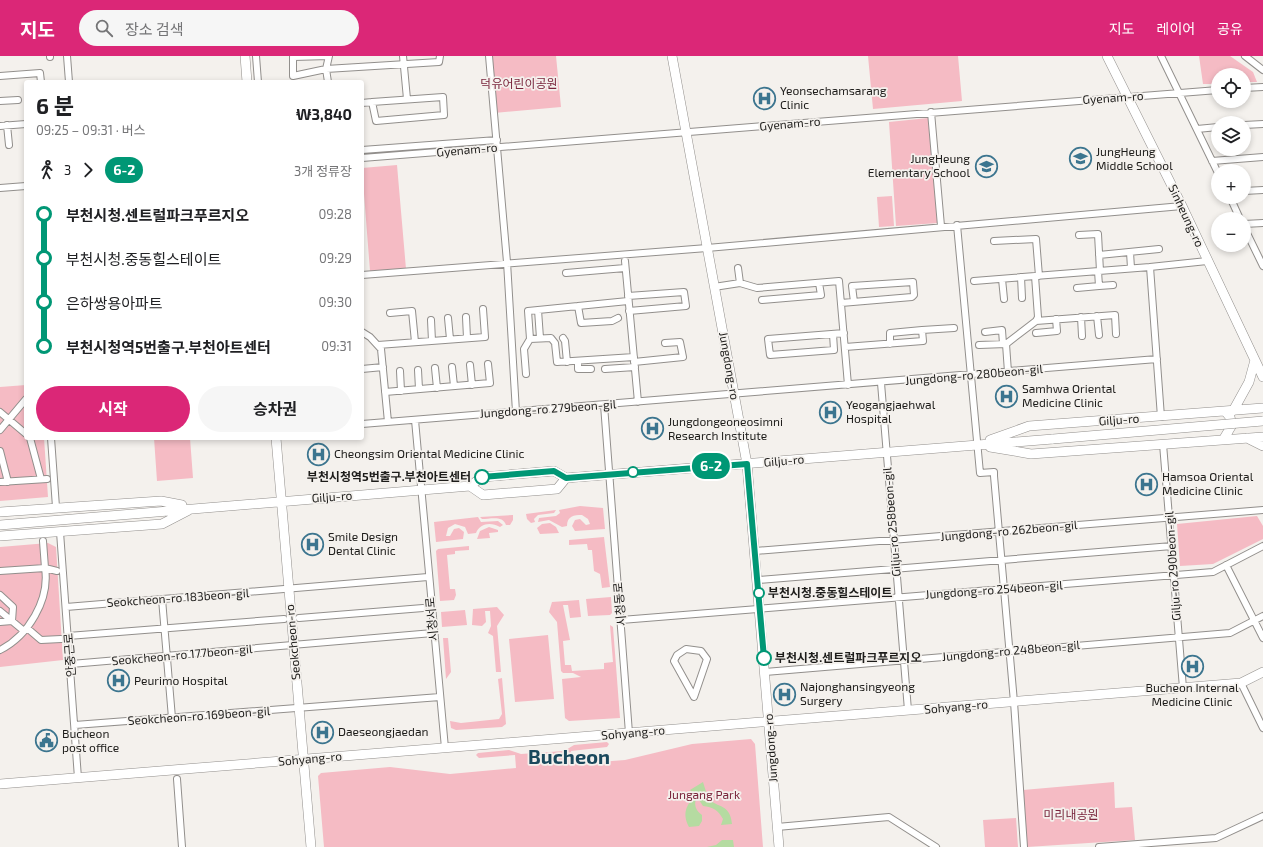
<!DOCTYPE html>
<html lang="ko">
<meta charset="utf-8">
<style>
body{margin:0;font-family:"Exo 2","Noto Sans KR",sans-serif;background:#f6f6f6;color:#202124;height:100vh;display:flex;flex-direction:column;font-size:15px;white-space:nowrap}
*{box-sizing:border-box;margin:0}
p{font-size:13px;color:#757577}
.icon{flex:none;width:22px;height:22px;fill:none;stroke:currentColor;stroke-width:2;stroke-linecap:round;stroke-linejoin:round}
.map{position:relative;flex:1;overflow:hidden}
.drawer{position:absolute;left:24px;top:24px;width:340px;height:360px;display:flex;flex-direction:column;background:#fff;border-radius:4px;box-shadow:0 2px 6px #0003}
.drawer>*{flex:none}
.badge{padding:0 8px;border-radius:13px;font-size:14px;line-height:26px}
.fabs{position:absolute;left:1211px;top:12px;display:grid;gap:8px}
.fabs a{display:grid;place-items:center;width:40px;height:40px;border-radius:50%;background:#fff;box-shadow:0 2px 6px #0003;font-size:20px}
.map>.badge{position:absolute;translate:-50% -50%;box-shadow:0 0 0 2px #fff}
.legs{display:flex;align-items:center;gap:6px;height:44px;padding:0 12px;font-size:13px}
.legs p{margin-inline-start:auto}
.head{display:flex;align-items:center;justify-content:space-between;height:68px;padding:0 12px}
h1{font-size:22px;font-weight:700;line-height:30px}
.cta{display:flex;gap:8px;margin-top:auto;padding:8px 12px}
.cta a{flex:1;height:46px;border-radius:24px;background:#db2777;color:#fff;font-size:16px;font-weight:700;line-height:46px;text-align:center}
.cta a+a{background:#f6f6f6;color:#202124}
ul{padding:0 12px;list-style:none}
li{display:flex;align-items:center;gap:14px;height:44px;font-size:15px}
li i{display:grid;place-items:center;width:6px;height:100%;margin:0 5px;background:currentColor}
li i::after{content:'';width:10px;height:10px;margin:-5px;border:3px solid;border-radius:50%;background:#fff}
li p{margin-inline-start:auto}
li:first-child i{background:linear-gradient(#0000 50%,currentColor 0)}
li:last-child i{background:linear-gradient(currentColor 50%,#0000 0)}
header{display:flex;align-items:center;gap:24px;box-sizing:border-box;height:56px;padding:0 20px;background:#db2777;color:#fff}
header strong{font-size:19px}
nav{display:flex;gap:22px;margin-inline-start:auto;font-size:14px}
.search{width:280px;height:36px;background:#f6f6f6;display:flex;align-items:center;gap:10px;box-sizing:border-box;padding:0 14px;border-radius:22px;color:#757577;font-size:15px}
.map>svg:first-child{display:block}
.green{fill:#f5bbc4}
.water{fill:#b5dba1}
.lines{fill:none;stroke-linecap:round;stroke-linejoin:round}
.street-casing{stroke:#928f8c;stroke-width:8}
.secondary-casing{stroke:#928f8c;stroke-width:10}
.street{stroke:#fff;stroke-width:6}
.secondary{stroke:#fff;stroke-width:9}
.secondary-bridge-casing{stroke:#928f8c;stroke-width:10;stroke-linecap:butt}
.secondary-bridge{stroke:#fff;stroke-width:9}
.line-1-casing{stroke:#fff;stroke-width:9}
.line-1{stroke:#009775;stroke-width:6}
.stop-1-dot{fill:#fff;stroke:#009775;stroke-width:2}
.labels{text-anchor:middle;stroke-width:3.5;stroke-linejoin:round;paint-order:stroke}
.park-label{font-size:12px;fill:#7a253c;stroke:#f4f1ed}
.poi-label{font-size:12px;fill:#1d1c1a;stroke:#f4f1ed;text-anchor:start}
.street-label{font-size:12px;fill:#1d1c1a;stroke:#f4f1ed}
.stop-label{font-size:12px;font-weight:bold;fill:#1d1c1a;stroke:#f4f1ed;text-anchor:start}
.town-label{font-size:20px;font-weight:bold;fill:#1a485c;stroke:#f4f1ed}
</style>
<header>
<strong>지도</strong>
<div class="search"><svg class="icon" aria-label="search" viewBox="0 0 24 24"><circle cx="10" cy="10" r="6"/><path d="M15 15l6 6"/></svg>장소 검색</div>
<nav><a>지도</a><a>레이어</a><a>공유</a></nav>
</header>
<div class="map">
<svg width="1263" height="791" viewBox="0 0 1263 791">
<rect width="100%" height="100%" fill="#f4f1ed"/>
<path class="green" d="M489 0H556L561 51 494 57Z
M868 0H958L962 45 873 53Z
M1199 0H1230L1253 16 1257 26H1244V19H1218V28H1203Z
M928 62 938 167 896 170 889 66Z
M397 109 406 213 370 215 362 112Z
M892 140 894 170 879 171 877 141Z
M26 329V382H44L48 441 0 445V331Z
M154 382H190L193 422 157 425Z
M580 450 603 452 605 473 575 475 572 470 575 464 580 463 586 469 590 468 588 463 582 459C574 459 567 460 567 470L562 471 549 464 538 466 539 462 556 460 560 457 559 454Z
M556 454 554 457 538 459 534 463 535 466 531 467 527 463 526 458Z
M513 459V464L510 469H506C503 459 490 463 482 463L480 461Z
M1257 460 1263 470V483L1213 508 1180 510 1177 468Z
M478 461 481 466 498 465 503 469 500 471C491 466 480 467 476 477L468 478 465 471 455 468 448 472 446 480H450L454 473 459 472 464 476 463 483 436 486 434 466Z
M550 467 556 471 559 477 540 478 537 472 542 468Z
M489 471 498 474V476L489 477 490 482 477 483 480 475Z
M604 481 610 531 602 532 600 518 594 515 592 494H588L587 488 569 489V484Z
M48 487 56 491 63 604 0 611V491Z
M469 490V494L455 495V498L447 499 450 533H455L456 539 454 544 440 545 436 495 438 493Z
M611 541 612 557 610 559 588 560 586 543Z
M579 544 581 561 570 562 568 549H563L570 584 563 585 565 609H571L572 615 604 613V607L613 606 610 569 613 571 620 662 569 665 565 662 562 623 581 621 573 617H563L561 615 557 566 549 556 552 546Z
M497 551 504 559 497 570 501 616H496L493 580 488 577 491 570 490 555H485L486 566 482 570 472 569 473 553Z
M465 554 467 569 442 571 441 556Z
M548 579 554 643 515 646 509 583Z
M443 582H448L451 616 446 623Z
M502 622 506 668 502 671 456 674 451 672 450 665 461 667 499 663 502 658 498 623Z
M751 683 755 688 763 791H324L318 720 321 717 390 711 450 718 516 712 515 699 479 702 476 699 478 697 509 694 521 698 564 695 574 689 607 686 609 688 607 691 571 695 573 708 625 704 692 688Z
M1114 726 1115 752 1132 751 1135 784 1027 791 1023 734Z
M1016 762 1018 791H985L983 764Z"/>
<path class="water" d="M703 726 708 742C718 753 730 747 732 768L721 769 723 763C718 754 713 751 703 750L697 741C693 748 696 755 702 759V765L699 770 689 771C682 758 686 748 696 740L690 734Z
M722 784H733L734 791H707L716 789Z"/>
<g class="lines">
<defs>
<path id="street" d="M50 0V1
M67 0 69 26
M256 0 258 26
M329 0 293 1V20L326 13 329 0
M403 0 407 43
M489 0 507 206 516 356
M1161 0 1218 117
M1245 0 1263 14
M0 20 40 17 41 26
M328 26 326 13 439 6 440 0
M1244 32 1263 31
M0 45 18 44
M362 47 372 46 443 41 444 59 376 65 372 46
M931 56 941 170
M7 69 9 89
M1244 69 1263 68
M0 70 26 68
M1197 73 1218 71
M362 94 497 84
M362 102 1218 34
M1212 105 1263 101
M0 132 26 130
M1244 135 1263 134
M1230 141 1240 163
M1244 168 1263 167
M957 169 980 417 994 416V420L1014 646 1024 791
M1244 171 1263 210
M1079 179 1098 178 1100 215
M994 185 1036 183 1039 220
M1130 196 1131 212
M1099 199 1159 193
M625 205 638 346
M738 212 740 227
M1098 215 1099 230 1113 229
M566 217 625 212
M362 219 707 192 1182 150
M1021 221 1022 242
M1002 223 1004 243
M974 225 1035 220
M714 231 740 227 757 232 839 225 848 329
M1077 232 1099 230
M628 240 684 236 686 250 629 255
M762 244 821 239 819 227
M841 247 912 241 914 239 913 226 852 230 854 246
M578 250 581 267 612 265 618 262
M538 254 540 282
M390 257 412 255 415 286
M1097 260 1099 279
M466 261 467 282
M1081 261 1082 280
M448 262 450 283
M431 264 432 285
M1036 265 1115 259 1116 278
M922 274 954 272
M362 276 370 281 381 293 388 366
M985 276 1002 274 1003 288
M1036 277 1057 275 1056 263
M833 278 834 294 770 299 768 283 844 277
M563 282 565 285 567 306
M530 283 551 282 555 287 557 306 634 301
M378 289 485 281 483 253
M979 289 1006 288
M845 291 923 285 922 274 890 277V288
M578 305V313H591
M634 306 683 301 680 286 665 287
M470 309 472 329
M452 311 454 330
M435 312 437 332
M362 313 383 311
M605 313 635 311
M418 314 419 333
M400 315 401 335
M1008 316 1006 288 1036 265 1038 261 1035 220 1150 211
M526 318 524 293 530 283 528 255 628 245
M881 327 908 654
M385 336 490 327 488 308
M604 349 629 677
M0 356 26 378
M1161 361 1150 211 1207 205
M415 364 445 692
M362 368 1157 303
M0 374 26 343
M30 382 41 423
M51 382 56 451
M1163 388 1183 632
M0 395 8 426
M0 426 47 423
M60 476 78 722
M755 495 1263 454
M1226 509 1263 582
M0 515 45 512 43 485
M758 524 1172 490
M0 539 13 551 12 565 0 566
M162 543 172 662
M66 551 428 521
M0 555 24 575
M299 562 423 552
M621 564 1213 516 1263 490
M27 572 41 584 61 583
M68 580 284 563
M686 593 701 595 707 603 694 641 674 605 677 599Z
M0 594C28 580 50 544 45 512L57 515
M71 608 433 577
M765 616 1230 577 1263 560
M1241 627 1263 672
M75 669 440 641
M177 723 182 791
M777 771 889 761 936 791
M1099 791 1216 782 1263 760"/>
<path id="secondary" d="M245 0 247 26
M672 0 747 408 779 791
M1107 0 1182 150 1263 321
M1233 355 1249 326 1255 304
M276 382 311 791
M1247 382 1263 390
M990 384 1029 370 1263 352
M1223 384 1232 369 1230 361 1225 355
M990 391 1031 398 1263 381
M470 430 483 439 557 433 566 422
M0 456 161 445 182 449
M0 469 470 430 482 421 554 415 566 422 1053 383
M0 480 162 468 189 454
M0 728 1241 627 1263 616"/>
</defs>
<use href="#street" class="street-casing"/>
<use href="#secondary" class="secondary-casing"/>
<use href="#street" class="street"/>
<use href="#secondary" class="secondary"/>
<defs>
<path id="secondary-bridge" d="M1053 383 1263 365"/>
</defs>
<use href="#secondary-bridge" class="secondary-bridge-casing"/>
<use href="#secondary-bridge" class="secondary-bridge"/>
</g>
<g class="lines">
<defs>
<path id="line-1" d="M482 421 554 415 566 422 747 408 764 602"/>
</defs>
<use href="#line-1" class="line-1-casing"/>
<use href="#line-1" class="line-1"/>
</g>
<defs>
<symbol id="hospital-ring" viewBox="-11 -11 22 22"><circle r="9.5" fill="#f4f1ed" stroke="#3c758f" stroke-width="1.5"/><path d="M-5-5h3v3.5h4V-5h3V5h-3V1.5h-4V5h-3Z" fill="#3c758f"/></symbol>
<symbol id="school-ring" viewBox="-11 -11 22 22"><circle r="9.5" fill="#f4f1ed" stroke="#3c758f" stroke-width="1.5"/><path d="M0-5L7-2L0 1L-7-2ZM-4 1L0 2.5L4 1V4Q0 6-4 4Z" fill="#3c758f"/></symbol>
<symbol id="civic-ring" viewBox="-11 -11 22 22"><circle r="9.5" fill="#f4f1ed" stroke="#3c758f" stroke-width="1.5"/><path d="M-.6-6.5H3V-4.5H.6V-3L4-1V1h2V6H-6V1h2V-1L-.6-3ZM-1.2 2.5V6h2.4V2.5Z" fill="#3c758f"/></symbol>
</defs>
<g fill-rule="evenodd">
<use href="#hospital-ring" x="752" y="30" width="25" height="25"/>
<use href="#school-ring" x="1068" y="90" width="25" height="25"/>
<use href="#school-ring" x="974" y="98" width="25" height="25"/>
<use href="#hospital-ring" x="994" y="328" width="25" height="25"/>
<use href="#hospital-ring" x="818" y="344" width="25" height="25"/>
<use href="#hospital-ring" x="640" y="360" width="25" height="25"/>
<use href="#hospital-ring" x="306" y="386" width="25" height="25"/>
<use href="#hospital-ring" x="1134" y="416" width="25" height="25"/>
<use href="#hospital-ring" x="300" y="476" width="25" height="25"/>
<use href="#hospital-ring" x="1180" y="598" width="25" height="25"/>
<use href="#hospital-ring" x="106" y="612" width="25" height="25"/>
<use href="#hospital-ring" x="772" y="626" width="25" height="25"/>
<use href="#hospital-ring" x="310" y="664" width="25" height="25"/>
<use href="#civic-ring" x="34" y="672" width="25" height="25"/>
</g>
<g class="stop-1-dot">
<circle cx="633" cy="416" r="5"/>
<circle cx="482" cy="421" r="7"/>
<circle cx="759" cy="537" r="5"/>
<circle cx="764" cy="602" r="7"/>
</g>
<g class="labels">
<g class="park-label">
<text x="519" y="32">덕유어린이공원</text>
<text x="704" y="743">Jungang Park</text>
<text x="1071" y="763">미리내공원</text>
</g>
<g class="poi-label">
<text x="780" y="39">Yeonsechamsarang<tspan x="780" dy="14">Clinic</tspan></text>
<text x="1096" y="100">JungHeung<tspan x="1096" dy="14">Middle School</tspan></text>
<text x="970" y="107" text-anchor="end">JungHeung<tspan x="970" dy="14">Elementary School</tspan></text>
<text x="1022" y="337">Samhwa Oriental<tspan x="1022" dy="14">Medicine Clinic</tspan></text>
<text x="846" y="353">Yeogangjaehwal<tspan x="846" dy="14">Hospital</tspan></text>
<text x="668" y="370">Jungdongeoneosimni<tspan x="668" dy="14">Research Institute</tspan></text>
<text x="334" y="402">Cheongsim Oriental Medicine Clinic</text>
<text x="1162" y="425">Hamsoa Oriental<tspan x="1162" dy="14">Medicine Clinic</tspan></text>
<text x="328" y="485">Smile Design<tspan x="328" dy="14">Dental Clinic</tspan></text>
<text x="134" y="629">Peurimo Hospital</text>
<text x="800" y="635">Najonghansingyeong<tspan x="800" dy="14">Surgery</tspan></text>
<text x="1192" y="636" text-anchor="middle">Bucheon Internal<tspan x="1192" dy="14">Medicine Clinic</tspan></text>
<text x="338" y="680">Daeseongjaedan</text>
<text x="62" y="682">Bucheon<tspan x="62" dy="14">post office</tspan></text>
</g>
<g class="street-label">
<text transform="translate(1113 42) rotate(-4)" y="4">Gyenam-ro</text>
<text transform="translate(790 68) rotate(-5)" y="4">Gyenam-ro</text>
<text transform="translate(467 94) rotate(-5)" y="4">Gyenam-ro</text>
<text transform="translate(1186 160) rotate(65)" y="4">Sinheung-ro</text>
<text transform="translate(729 310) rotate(80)" y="4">Jungdong-ro</text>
<text transform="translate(974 319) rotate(-5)" y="4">Jungdong-ro 280beon-gil</text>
<text transform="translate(548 353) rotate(-4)" y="4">Jungdong-ro 279beon-gil</text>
<text transform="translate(1119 364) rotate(-4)" y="4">Gilju-ro</text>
<text transform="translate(784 405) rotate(-5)" y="4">Gilju-ro</text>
<text transform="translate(332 441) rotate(-4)" y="4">Gilju-ro</text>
<text transform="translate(892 466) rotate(-95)" y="4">Gilju-ro 258beon-gil</text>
<text transform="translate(1009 475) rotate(-5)" y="4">Jungdong-ro 262beon-gil</text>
<text transform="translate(1173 510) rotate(-94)" y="4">Gilju-ro 290beon-gil</text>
<text transform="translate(994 534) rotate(-4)" y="4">Jungdong-ro 254beon-gil</text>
<text transform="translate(178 542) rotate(-4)" y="4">Seokcheon-ro 183beon-gil</text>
<text transform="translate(620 548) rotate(-95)" y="4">시청동로</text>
<text transform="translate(432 563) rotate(-95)" y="4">시청서로</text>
<text transform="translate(293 586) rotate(-95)" y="4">Seokcheon-ro</text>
<text transform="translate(1011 595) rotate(-5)" y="4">Jungdong-ro 248beon-gil</text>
<text transform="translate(70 599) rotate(-94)" y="4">안중근로</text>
<text transform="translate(182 599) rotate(-5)" y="4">Seokcheon-ro 177beon-gil</text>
<text transform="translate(956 651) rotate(-5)" y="4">Sohyang-ro</text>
<text transform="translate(199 660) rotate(-4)" y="4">Seokcheon-ro 169beon-gil</text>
<text transform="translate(633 677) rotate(-5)" y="4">Sohyang-ro</text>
<text transform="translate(771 692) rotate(-94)" y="4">Jungdong-ro</text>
<text transform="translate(310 703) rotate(-5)" y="4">Sohyang-ro</text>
</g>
<g class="stop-label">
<text x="471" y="425" text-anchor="end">부천시청역5번출구.부천아트센터</text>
<text x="768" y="541">부천시청.중동힐스테이트</text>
<text x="775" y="606">부천시청.센트럴파크푸르지오</text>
</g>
<g class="town-label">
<text x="569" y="708">Bucheon</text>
</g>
</g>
</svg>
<div class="fabs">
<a><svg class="icon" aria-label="locate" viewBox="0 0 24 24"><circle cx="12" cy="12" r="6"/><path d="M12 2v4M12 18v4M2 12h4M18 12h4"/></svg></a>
<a><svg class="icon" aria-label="layers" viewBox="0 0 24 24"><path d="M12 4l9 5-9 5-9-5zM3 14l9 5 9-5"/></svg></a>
<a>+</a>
<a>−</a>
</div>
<b class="badge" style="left:711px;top:410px;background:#009775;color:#fff">6-2</b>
<section class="drawer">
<div class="head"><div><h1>6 분</h1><p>09:25 – 09:31 · 버스</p></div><b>₩3,840</b></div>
<div class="legs"><svg class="icon" aria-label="walk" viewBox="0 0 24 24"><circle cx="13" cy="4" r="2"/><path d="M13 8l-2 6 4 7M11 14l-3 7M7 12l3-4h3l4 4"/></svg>3<svg class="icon" aria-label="forward" viewBox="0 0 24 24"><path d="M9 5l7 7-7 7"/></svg><b class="badge" style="background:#009775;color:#fff">6-2</b><p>3개 정류장</p></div>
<ul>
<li><i style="color:#009775"></i><b>부천시청.센트럴파크푸르지오</b><p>09:28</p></li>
<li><i style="color:#009775"></i><span>부천시청.중동힐스테이트</span><p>09:29</p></li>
<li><i style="color:#009775"></i><span>은하쌍용아파트</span><p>09:30</p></li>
<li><i style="color:#009775"></i><b>부천시청역5번출구.부천아트센터</b><p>09:31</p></li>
</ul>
<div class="cta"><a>시작</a><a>승차권</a></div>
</section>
</div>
